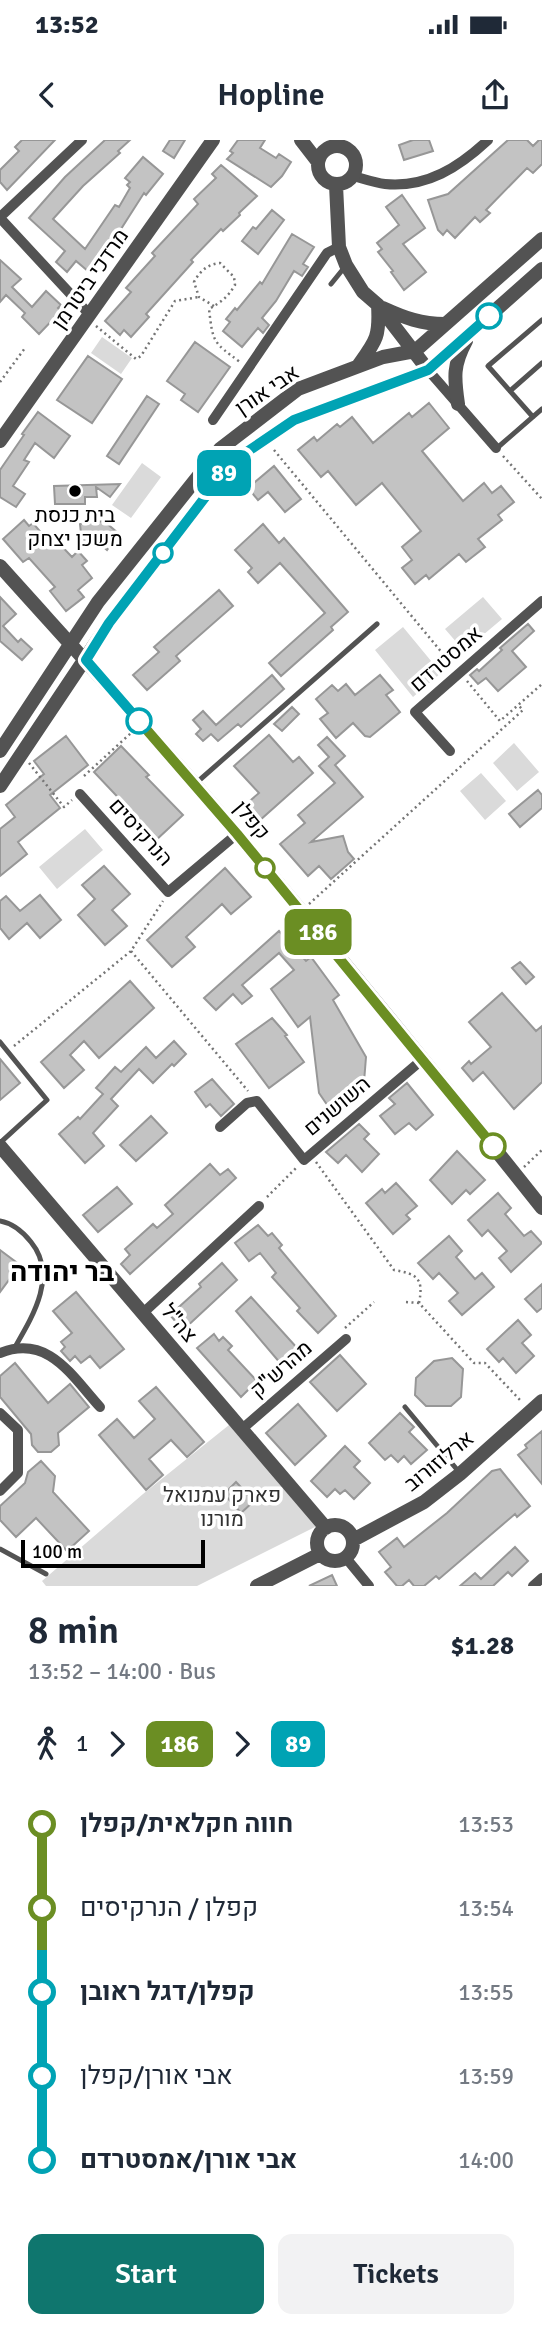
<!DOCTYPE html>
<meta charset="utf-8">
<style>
body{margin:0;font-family:Signika,Heebo,sans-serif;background:#f2f2f3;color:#1f2937;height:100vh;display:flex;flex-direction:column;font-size:26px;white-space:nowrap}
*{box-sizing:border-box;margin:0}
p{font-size:23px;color:#747a83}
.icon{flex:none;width:38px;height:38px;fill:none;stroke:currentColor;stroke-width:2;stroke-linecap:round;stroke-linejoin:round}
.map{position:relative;height:1446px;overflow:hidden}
.side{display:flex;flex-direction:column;background:#fff;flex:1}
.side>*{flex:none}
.badge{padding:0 14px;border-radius:10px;font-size:24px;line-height:46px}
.scale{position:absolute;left:21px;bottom:18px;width:184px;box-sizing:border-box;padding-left:7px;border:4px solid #000;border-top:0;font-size:19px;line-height:24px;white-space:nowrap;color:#000;-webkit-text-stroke:5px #fff;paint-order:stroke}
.map>.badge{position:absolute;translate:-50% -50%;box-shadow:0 0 0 4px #fff}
.legs{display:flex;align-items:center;gap:10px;height:77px;padding:0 28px;font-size:23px}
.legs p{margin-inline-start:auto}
.head{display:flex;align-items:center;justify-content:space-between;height:119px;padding:0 28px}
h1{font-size:38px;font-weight:600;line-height:52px}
.button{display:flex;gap:14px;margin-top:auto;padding:14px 28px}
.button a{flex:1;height:80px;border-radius:14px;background:#0f766e;color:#fff;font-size:28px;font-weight:600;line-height:80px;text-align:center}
.button a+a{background:#f2f2f3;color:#1f2937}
ul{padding:0 28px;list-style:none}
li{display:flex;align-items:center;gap:24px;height:84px;font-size:26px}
li i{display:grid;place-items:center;width:10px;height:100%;margin:0 9px;background:currentColor}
li i::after{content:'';width:18px;height:18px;margin:-9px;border:5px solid;border-radius:50%;background:#fff}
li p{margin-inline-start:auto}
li:first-child i{background:linear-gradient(#0000 50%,currentColor 0)}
li:last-child i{background:linear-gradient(currentColor 50%,#0000 0)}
.status{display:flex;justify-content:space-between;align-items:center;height:49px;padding:0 35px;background:#fff;direction:ltr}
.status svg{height:19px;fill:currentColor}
header{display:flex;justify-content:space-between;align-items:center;height:91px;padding:0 28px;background:#fff;font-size:32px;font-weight:600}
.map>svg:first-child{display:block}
.green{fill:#dadada}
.building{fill:#c3c3c3;stroke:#979797;stroke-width:2}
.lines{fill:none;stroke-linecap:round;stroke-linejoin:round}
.path{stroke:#757575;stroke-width:2.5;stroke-dasharray:2 3.5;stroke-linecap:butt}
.service{stroke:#535353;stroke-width:5}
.minor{stroke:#535353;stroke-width:10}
.tertiary{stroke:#535353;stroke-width:14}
.line-1-casing{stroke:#fff;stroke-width:16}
.line-2-casing{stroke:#fff;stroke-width:16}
.line-1{stroke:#6b8e23;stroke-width:10}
.line-2{stroke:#00a3b4;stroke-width:10}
.stop-2-dot{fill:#fff;stroke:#00a3b4;stroke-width:3.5}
.poi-dot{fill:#000;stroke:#fff;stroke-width:2.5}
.stop-1-dot{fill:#fff;stroke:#6b8e23;stroke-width:3.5}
.labels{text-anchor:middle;stroke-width:7;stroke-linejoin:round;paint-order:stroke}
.street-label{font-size:21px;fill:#000;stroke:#fff}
.poi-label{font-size:21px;fill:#000;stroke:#fff}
.park-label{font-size:21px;fill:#313131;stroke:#fff}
.district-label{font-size:28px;font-weight:bold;fill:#000;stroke:#fff}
</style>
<div class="status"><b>13:52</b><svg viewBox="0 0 49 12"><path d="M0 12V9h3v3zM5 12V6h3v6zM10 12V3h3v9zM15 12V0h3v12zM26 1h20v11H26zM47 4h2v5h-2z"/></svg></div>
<header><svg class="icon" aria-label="back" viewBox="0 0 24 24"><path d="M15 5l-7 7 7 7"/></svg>Hopline<svg class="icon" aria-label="share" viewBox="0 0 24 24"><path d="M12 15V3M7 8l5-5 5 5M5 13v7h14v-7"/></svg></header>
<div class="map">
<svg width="542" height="1446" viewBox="0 0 542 1446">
<rect width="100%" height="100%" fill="#fff"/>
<path class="green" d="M102 197 132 218 121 234 91 213Z
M142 323 161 337 131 378 112 365Z
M483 457 502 479 464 511 445 489Z
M403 487 441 533 413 557 375 510Z
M514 603 539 632 517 651 493 623Z
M481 633 506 661 485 680 460 651Z
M85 689 103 710 57 749 39 727Z
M229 1285 317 1386 197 1446H46L42 1441 143 1354Z"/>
<path class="building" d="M22 0H55L7 50 0 42V30L19 11 15 7Z
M105 0H130L118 11 120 13 83 46 53 79 85 109 115 65 119 67 130 48 127 45 130 42 125 38 143 17 163 34 146 55 144 53 105 114 102 112 89 132 76 121 67 132 56 122 65 111 29 78 65 37Z
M170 0H185L174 18 163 11Z
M238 0H265L260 8 276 18 279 14 291 22 282 36 271 47 227 19 233 13 230 11Z
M413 0H429L433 11 404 20 399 5Z
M508 0H527L533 6 539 0H542V24L533 33 527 28 486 70 490 73 480 82 475 77 455 98 447 90 443 95 438 90 428 60 448 54Z
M221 25 257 56 239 73 240 75 223 91 221 89 191 120 193 122 146 174 149 177 131 197 124 190 120 195 105 181 131 152 126 148 155 116 152 113 198 64 194 59 216 38 212 34Z
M402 55 425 88 403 104 426 132 404 150 391 132 393 131 378 112 382 109 377 103 399 85 386 67Z
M272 70 284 80 258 114 242 101 253 87 256 89Z
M292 94 314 107 303 124 308 127 302 136 294 131 276 161 262 178 269 185 263 193 258 188 242 207 223 191 230 182 226 179 235 168 237 170 260 142 262 144Z
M0 120 21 139 12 147 32 167 46 151 61 165 58 168 61 171 39 194 22 177 25 173 6 155 0 162Z
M195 202 230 227 198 272 181 260 185 254 167 241Z
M88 216 122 239 92 283 57 260Z
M147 256 159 264 119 324 107 316Z
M429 263 449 288 422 311 463 361 484 343 492 353 501 346 514 362 498 375 502 380 478 399 485 407 466 422 459 414 429 439 426 435 415 444 402 428 412 420 402 407 421 391 382 343 356 365 328 331 321 337 298 310 314 297 317 301 337 284 340 287 352 277 373 303 409 273 412 277Z
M38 272 70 296 54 318 35 303 24 320 29 322 13 346 25 354 16 367 0 357V330L24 295 22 294Z
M274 326 301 359 285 372 268 352 258 360 248 348Z
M120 344 110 357 96 347 97 357H85V364H55L54 346Z
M24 380 29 386 33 383 49 402 54 398 72 417 78 411 87 421 82 425 92 438 78 450 84 457 66 471 50 451 55 447 29 418 23 422 3 399Z
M104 381 119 394 107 410 98 402 82 403 80 384Z
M263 384 279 403 284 398 348 472 331 487 333 490 281 536 269 523 325 473 280 423 258 443 248 432 252 428 235 410Z
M219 450 233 466 176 516 180 521 147 550 133 535 159 512 154 507Z
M0 457 16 474 3 486 18 502 21 499 32 509 22 520 0 501Z
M528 484 534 491 512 511 526 527 498 551 486 538 478 544 470 535 477 529 479 531 502 510 500 508Z
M272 535 284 549 241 587 238 584 218 601 211 594 203 601 196 594 201 589 193 580 203 571 216 585Z
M380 535 393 550 386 555 400 572 370 597 365 596 353 583 336 598 320 579 328 573 316 559 332 545 338 551 346 544 355 555Z
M292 567 299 574 282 591 274 584Z
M269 595 293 622 299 617 313 633 259 681 245 665 259 653 234 626Z
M66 596 88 625 50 655 60 668 18 702 27 714 0 736V689L15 677 6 665 44 634 34 621Z
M327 597 345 616 335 625 363 657 311 702 343 696 348 712 354 719 331 739 319 726 308 736 280 704 305 683 298 675 335 643 319 626 329 617 318 605Z
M121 606 149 635 146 637 183 675 155 701 128 673 131 671 94 632Z
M538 650 542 655V668L520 687 509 674Z
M104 726 130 754 112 770 127 786 105 805 78 775 95 759 82 745Z
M225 728 251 757 231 774 222 764 208 777 186 797 195 807 172 827 147 800Z
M40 755 61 780 40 798 27 783 9 799 0 788V761L6 756 20 771Z
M279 791 306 821 311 817 339 855 333 860 366 917 364 942 330 969 319 953 310 877 298 887 271 849 294 830 279 813 242 845 252 856 242 864 233 854 216 870 204 858Z
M520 822 534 837 526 844 512 828Z
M130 841 154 868 99 918 84 901 70 915 84 930 64 948 41 922Z
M502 853 536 891 542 886V942L514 969 483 932 473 941 462 928 469 921 471 924 491 907 469 882Z
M272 878 287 895 285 896 304 922 269 948 236 904Z
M174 901 186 914 174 926 172 924 153 943 139 929 111 959 118 966 93 993 104 1006 85 1023 59 994 78 977 80 979 103 954 96 948 115 927 121 932 146 907 156 918Z
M0 919 20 943 0 960Z
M212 939 234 964 221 976 210 964 206 967 195 952Z
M407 943 433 975 416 990 409 983 395 994 380 976 395 964 389 958Z
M151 976 167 993 136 1021 120 1005Z
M359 984 369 994 364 999 379 1014 362 1032 346 1015 338 1023 326 1012Z
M457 1011 485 1040 470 1054 466 1050 452 1064 430 1040Z
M210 1024 220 1035 228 1029 236 1038 130 1134 121 1124 130 1115 125 1109 153 1084 157 1088 173 1074 165 1065Z
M396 1043 417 1066 406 1075 410 1079 393 1094 366 1063 382 1049 385 1053Z
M117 1047 132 1064 98 1092 83 1075Z
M498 1053 511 1068 505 1074 524 1096 531 1091 542 1103 511 1132 499 1118 507 1111 488 1090 482 1096 468 1080Z
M258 1085 268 1096 272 1093 282 1105 279 1108 336 1176 318 1193 297 1171 300 1168 272 1137 276 1133 260 1113 249 1121 235 1103Z
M449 1096 462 1111 456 1117 475 1139 482 1133 494 1147 462 1175 449 1161 458 1153 439 1133 433 1139 418 1123Z
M0 1110 20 1125 0 1152Z
M222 1123 237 1140 183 1190 170 1175 201 1147 199 1144Z
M542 1144V1168L537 1172 525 1159Z
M76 1152 124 1209 100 1228 90 1216 81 1223 75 1216 70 1221 61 1211 65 1207 61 1202 72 1193 53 1171Z
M251 1157 298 1209 281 1224 236 1171Z
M518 1180 531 1195 522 1203 534 1216 516 1233 503 1218 499 1222 487 1209Z
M214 1194 219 1201 223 1197 232 1206 228 1210 257 1241 241 1257 197 1208Z
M340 1215 366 1244 337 1271 310 1242Z
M452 1218 463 1229 461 1257 451 1266H426L415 1255 416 1238 434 1221Z
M15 1223 48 1263 70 1244 89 1267 58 1293 59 1305 51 1312H38L32 1305 31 1294 0 1257V1236Z
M156 1247 204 1302 187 1317 171 1300 149 1319 163 1335 146 1350 99 1295 117 1279 134 1298 155 1279 139 1261Z
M298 1264 326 1296 295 1325 266 1293Z
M400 1273 414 1287 409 1292 427 1310 411 1324 404 1316 398 1322 391 1315 385 1320 369 1303Z
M542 1291V1344L518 1315 527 1308 525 1305Z
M345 1306 360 1321 354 1327 370 1343 354 1359 345 1350 340 1354 335 1349 327 1357 311 1341Z
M41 1321 55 1336 53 1352 89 1391 67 1411 36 1378 16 1397 0 1380V1366L25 1343 28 1332Z
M500 1329 530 1366 517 1377 515 1374 439 1439 436 1436 424 1446H414L409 1440 402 1446H397L385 1432 391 1427 379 1412 397 1398 404 1407 447 1373 492 1331Z
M236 1342 254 1361 241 1373 224 1354Z
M515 1407 528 1421 512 1436 508 1432 493 1446H460L475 1433 481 1439Z
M332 1435 337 1446H309Z"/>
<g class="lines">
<path class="path" d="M214 166 199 157 194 142C200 131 208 124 220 123L234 137 235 145C228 157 221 162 209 169 213 203 213 202 240 222
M96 186 136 219 141 216 175 161 199 157
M0 242 25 208
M274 310 453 526
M503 316 542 359
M467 541 500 581 542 544
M29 623 64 667 72 660
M84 636 131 593
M309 764 523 570 518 565
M131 811 248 951
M14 906 131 811 163 761
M316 1022 394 1130C417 1134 424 1138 419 1163L474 1223H485L521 1261
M524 1027 542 1010
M267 1057 297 1027
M406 1162 419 1163
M345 1188 374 1162"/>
<path class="service" d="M331 144 344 128
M510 251 542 223
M533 277 488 226 542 180
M497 308 542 269
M195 644 377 484
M0 902 47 960 0 1003
M0 1081C12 1083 23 1092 31 1102 58 1135 33 1176 15 1207
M405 1267 459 1332
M0 1409 46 1434"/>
<path class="minor" d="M353 36C364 39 375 43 385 44 427 48 459 27 488 0
M0 77 82 0
M0 78 90 175
M428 230 496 308
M213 280 327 113 339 107
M450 611 415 572 542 461
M80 654 168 752 237 694
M220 987 247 963 257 961 304 1020 423 919
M143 1173 259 1066
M0 1213C48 1194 71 1235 100 1267
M0 1273 18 1290V1333L0 1351
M242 1289 346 1199
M346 1418 369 1446
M533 1446 542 1438"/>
<path class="tertiary" d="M301 0 318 22
M318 25a19 19 0 1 1 38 0a19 19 0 1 1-38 0Z
M336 45 339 107 346 125 363 152 378 165 428 230
M383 168C405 178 421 184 445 184
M358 226C376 201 380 197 378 165
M458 264C454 237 453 225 466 201
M0 301 213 0
M0 426C80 515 161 603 238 695 341 818 442 942 542 1068
M0 611 98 462 220 309 298 249 383 217 415 211 542 99
M0 646 109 483 232 322 294 280 428 230 542 129
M0 1006 326 1388
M317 1403a18 18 0 1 1 36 0a18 18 0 1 1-36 0Z
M353 1400 424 1362 460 1334 542 1261
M257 1446 320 1414"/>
</g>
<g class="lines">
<defs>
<path id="line-1" d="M139 581 237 694 493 1006"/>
<path id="line-2" d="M139 581 86 520 109 483 232 322 294 280 428 230 489 176"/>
</defs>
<use href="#line-1" class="line-1-casing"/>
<use href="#line-2" class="line-2-casing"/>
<use href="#line-1" class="line-1"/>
<use href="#line-2" class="line-2"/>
</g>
<g class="stop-2-dot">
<circle cx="489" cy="176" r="12"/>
<circle cx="163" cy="413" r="9"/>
<circle cx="139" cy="581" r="12"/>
</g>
<circle class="poi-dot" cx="75" cy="351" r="7"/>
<g class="stop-1-dot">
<circle cx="265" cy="728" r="9"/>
<circle cx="493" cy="1006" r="12"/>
</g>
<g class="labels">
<g class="street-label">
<text transform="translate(90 139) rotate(-55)" y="7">מרדכי ביטרמן</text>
<text transform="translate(267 250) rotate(-34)" y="7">אבי אורן</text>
<text transform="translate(446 519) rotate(-41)" y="7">אמסטרדם</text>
<text transform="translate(252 680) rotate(50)" y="7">קפלן</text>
<text transform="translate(141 692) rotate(48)" y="7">הנרקיסים</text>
<text transform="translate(337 966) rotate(-40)" y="7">השושנים</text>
<text transform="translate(179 1183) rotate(50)" y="7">צה"ל</text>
<text transform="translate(281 1229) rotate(-41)" y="7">מהרש"ק</text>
<text transform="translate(439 1321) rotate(-39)" y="7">ארלוזורוב</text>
</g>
<g class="poi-label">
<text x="75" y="382">בית כנסת<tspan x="75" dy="24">משכן יצחק</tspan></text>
</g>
<g class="park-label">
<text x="222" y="1362">פארק עמנואל<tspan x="222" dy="24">מורנו</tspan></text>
</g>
<g class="district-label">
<text x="62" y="1141">בר יהודה</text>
</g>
</g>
</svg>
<div class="scale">100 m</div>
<b class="badge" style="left:318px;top:792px;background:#6b8e23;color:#fff">186</b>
<b class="badge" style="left:224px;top:333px;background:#00a3b4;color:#fff">89</b>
</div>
<section class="side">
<div class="head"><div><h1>8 min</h1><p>13:52 – 14:00 · Bus</p></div><b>$1.28</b></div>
<div class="legs"><svg class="icon" aria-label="walk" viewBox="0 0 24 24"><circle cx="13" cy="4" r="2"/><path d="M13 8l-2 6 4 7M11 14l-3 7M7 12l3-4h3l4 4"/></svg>1<svg class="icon" aria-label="forward" viewBox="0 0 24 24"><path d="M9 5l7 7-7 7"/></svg><b class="badge" style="background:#6b8e23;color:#fff">186</b><svg class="icon" aria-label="forward" viewBox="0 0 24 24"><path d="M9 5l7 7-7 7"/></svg><b class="badge" style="background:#00a3b4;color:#fff">89</b></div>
<ul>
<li><i style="color:#6b8e23"></i><b>חווה חקלאית/קפלן</b><p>13:53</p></li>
<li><i style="color:#6b8e23"></i><span>קפלן / הנרקיסים</span><p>13:54</p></li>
<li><i style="color:#00a3b4"></i><b>קפלן/דגל ראובן</b><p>13:55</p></li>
<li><i style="color:#00a3b4"></i><span>אבי אורן/קפלן</span><p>13:59</p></li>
<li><i style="color:#00a3b4"></i><b>אבי אורן/אמסטרדם</b><p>14:00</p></li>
</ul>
<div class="button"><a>Start</a><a>Tickets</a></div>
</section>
